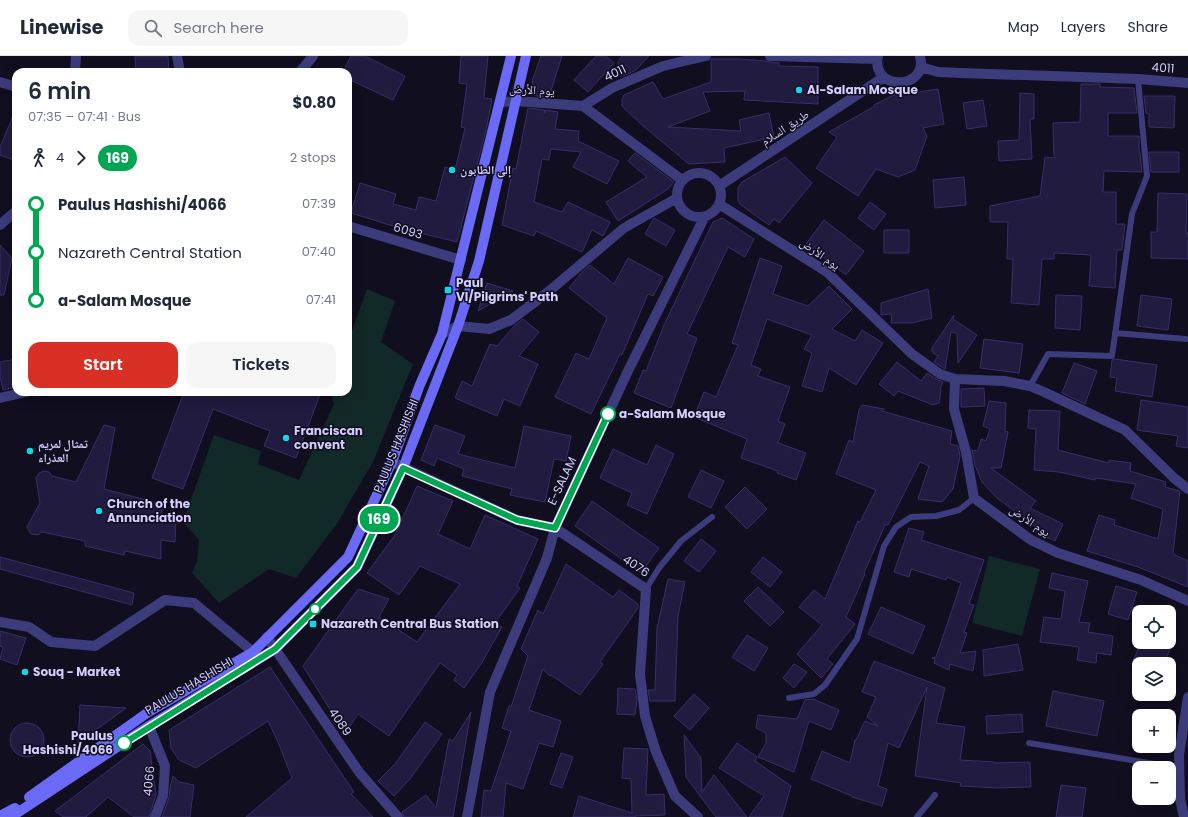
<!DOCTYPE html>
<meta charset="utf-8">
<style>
body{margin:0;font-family:Poppins,"Noto Naskh Arabic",sans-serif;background:#f6f6f7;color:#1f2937;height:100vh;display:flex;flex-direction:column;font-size:15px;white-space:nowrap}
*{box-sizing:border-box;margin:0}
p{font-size:13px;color:#747a83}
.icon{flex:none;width:22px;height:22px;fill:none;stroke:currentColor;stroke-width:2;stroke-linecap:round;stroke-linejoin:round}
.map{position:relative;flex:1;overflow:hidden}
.drawer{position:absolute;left:12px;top:12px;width:340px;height:328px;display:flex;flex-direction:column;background:#fff;border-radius:12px;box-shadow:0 4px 16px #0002}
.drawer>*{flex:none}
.badge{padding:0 8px;border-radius:13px;font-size:14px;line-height:26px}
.controls{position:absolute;left:1132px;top:549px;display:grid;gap:8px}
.controls a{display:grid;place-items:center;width:44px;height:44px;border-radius:8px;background:#fff;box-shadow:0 4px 16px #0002;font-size:20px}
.map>.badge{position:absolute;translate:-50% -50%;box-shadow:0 0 0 2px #fff}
.legs{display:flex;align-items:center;gap:6px;height:44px;padding:0 16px;font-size:13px}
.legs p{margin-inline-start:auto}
.head{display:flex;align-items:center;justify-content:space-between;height:68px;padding:0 16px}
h1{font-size:22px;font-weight:600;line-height:30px}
.primary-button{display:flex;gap:8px;margin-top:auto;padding:8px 16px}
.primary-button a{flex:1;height:46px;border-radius:12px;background:#d93025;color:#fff;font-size:16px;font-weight:600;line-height:46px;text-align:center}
.primary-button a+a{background:#f6f6f7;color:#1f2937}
ul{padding:0 16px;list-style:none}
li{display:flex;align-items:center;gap:14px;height:48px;font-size:15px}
li i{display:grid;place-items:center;width:6px;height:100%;margin:0 5px;background:currentColor}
li i::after{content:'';width:10px;height:10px;margin:-5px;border:3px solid;border-radius:50%;background:#fff}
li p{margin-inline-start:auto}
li:first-child i{background:linear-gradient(#0000 50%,currentColor 0)}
li:last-child i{background:linear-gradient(currentColor 50%,#0000 0)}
header{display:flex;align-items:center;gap:24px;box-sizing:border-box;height:56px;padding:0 20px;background:#fff;border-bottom:1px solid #e0e1e3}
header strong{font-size:19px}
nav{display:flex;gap:22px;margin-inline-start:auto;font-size:14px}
.search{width:280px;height:36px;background:#f6f6f7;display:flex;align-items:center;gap:10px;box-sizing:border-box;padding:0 14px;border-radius:12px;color:#747a83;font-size:15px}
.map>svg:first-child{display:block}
.green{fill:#112927}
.building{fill:#211b3f;stroke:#392e6a}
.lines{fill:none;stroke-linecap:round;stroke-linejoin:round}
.lane{stroke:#3c3b7c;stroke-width:6}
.street{stroke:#3c3b7c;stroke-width:10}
.secondary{stroke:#6b6af7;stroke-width:10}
.line-1-casing{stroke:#fff;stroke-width:9}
.line-1{stroke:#00a651;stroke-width:6}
.poi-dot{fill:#0cd8ea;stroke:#100e1f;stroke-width:1.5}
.stop-1-dot{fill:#fff;stroke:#00a651;stroke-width:2}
.labels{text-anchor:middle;stroke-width:3;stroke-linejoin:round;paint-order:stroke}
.street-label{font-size:12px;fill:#d3cefc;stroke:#100e1f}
.poi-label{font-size:12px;font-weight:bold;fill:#d3cefc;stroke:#100e1f;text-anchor:start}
.stop-label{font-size:12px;font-weight:bold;fill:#d3cefc;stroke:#100e1f;text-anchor:start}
</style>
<header>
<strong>Linewise</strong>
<div class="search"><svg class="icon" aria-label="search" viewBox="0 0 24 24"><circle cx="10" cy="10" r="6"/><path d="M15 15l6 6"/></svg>Search here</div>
<nav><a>Map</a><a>Layers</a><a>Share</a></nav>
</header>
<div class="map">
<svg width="1188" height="761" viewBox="0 0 1188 761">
<rect width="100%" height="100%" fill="#100e1f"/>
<path class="green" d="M367 233 395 245 381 286 413 308 373 406 336 469 296 522 269 513 219 547 192 517 197 505 199 484 183 466 214 379 261 395 258 408 299 424 334 348 331 336H348V286Z
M989 500 1040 513 1022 580 972 567Z"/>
<path class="building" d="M135 0H168L169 16H136Z
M351 0H365L405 20 393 44 348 23V16H343Z
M461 0H488L484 42 492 43 486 74 457 186 396 171 351 157 360 127 396 138 393 148 416 154 419 141 436 145 445 111 455 114 465 72 461 71 467 28 459 27Z
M541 0H562L549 41 536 40 532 25Z
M596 0H606L614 7 588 36 574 24Z
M622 0H649L636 14 624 20H619L618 6Z
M711 3H739L766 5 769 6 779 7V10L818 11V48L744 44 745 35 703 36 710 55 668 71 741 75 739 64 769 57 774 81 724 92 725 106 689 108 642 69 624 52 622 50V43L624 39 653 26 663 43 711 26Z
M1081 28H1100V31L1134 32 1137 57H1108V80H1139V96H1140L1142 116 1104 115 1103 136H1116V168H1125L1122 194H1117L1115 232 1089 230 1091 199 1054 197V203H1042L1039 249 1011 247 1013 203H1007L1008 166H990V150L1040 140 1045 101 1054 102 1053 67 1080 66Z
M905 33 906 38 938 33 944 68 923 72 927 80 915 114 898 121 876 113 858 140 816 112 837 81 829 76 875 50 874 49Z
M1020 37 1034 38V63H1030L1032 103 999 105 998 85 1019 84Z
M1144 40H1175L1174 72 1149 71V58L1146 57Z
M983 44 987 70 967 73 963 47Z
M528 52 545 54 544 57 546 54 558 56 555 73 579 75 578 85 619 105 607 128 573 111 581 96 551 93 549 104 542 103 534 146 562 156 568 146 610 166 603 180 592 174 582 196 536 175 534 180 502 169 513 112 516 113Z
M16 53V105L0 99V91Z
M1149 96H1179V116H1151Z
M635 97 674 126 668 133 618 165 606 146 647 121 628 105Z
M785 101 812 127 779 167 774 163 769 169 741 149 738 145V132L742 126Z
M964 121 966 149 935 152 933 124Z
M1158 137 1187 138 1186 177H1188V203L1151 202V176H1157Z
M870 146 886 158 874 174 858 162Z
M654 162 675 174 666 190 645 178Z
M722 162 754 183 745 201 728 191 687 278 697 282 671 352 634 337 643 314 646 315 664 269 713 166Z
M824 164 864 195 846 219 806 188Z
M884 174H909V197H884Z
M0 189 12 202 4 239H0Z
M628 202 663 221 653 240 648 238 622 299 620 298 591 358 555 341 576 297 589 303 607 262 569 232 582 216 590 209 614 228Z
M760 202 782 210 773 238 808 250 829 230 852 253 832 273 855 285 862 274 883 287 856 329 829 312 822 336 802 330 812 297 804 293 812 279 767 263 751 309 761 313 758 320 790 331 778 365 785 368 778 387 806 397 796 424 777 417 778 415 741 402 747 383 694 361 704 336 716 341 738 289 732 287Z
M487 227 513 235 478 255Z
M928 233 932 262 912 267H891L892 258 881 259V247Z
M1056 239 1082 240 1080 274 1055 272Z
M1141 239 1172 243 1168 274 1137 270Z
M954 259 953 263 977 279 958 307 957 277 951 276 945 313 934 306 938 300 932 296V292Z
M523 263 539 276 519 300 538 308 520 350 504 343 497 360 455 342 462 325 472 330 490 288 497 290 515 269Z
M984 283 1023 288 1019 317 980 312Z
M16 303V331L3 334 0 320V306Z
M1115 303 1157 309 1152 341 1115 335 1117 322 1110 321 1112 304Z
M897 306 921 325 927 317 936 323 943 326 940 334H941L939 347 933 349 898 335 894 340 879 328Z
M1074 307 1097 315 1085 348 1062 337Z
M984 332 985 350 961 351V333Z
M184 336H274L283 340 285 336H321L296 402 264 390 270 375 213 353 183 433 152 422Z
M1141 344 1188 351V392L1176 390 1178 380 1137 374Z
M989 345 1006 347 1005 375 1008 376 1001 412H991L1036 445 1030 452 1063 468 1055 485 1036 476 1037 472 997 442 982 426 975 409 972 394 978 395 981 383 986 385 990 373 983 370Z
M862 349 884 353 882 355 952 375 950 388 958 390 960 400 953 433 942 446 918 443 929 410 920 406 888 469H885L864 517 865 518 846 561 855 568 827 603 833 608 821 622 797 598 822 569 799 551 814 534 825 543 858 465 860 466 876 434 836 418 849 384 853 386 859 354Z
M1029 354 1060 355 1058 394 1109 407V404L1131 407 1130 415 1166 426 1165 431 1180 435 1173 498 1188 505V531L1138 511 1087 495 1099 459 1115 464 1114 469 1158 483 1163 453 1131 442 1136 428 1096 422 1095 424 1059 416 1034 414 1036 373 1028 372Z
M104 369 115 372 104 433 162 448 161 462 176 464 175 486 161 484V503L125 495 124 499 85 490V485L42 476 38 479 31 478 27 471 40 447 36 422 39 417 44 415 49 416 52 420 76 426Z
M435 369 465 380 458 398 515 412 524 370 571 380 566 405 554 403 545 446 510 439 512 433 462 420 464 413 437 402 434 410 421 404Z
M656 389 674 398 647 458 627 449 632 437 600 422 613 393 647 409Z
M701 414 724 425 711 452 688 441Z
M417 430 453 445 438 478 470 493 485 459 538 483 517 530 520 532 495 567 502 571 481 608 464 632 454 624 457 619 440 607 389 680 358 658 350 670 336 663 303 610 358 533 389 543 379 561 417 586 460 528 420 510 399 539 367 517 395 479Z
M745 431 767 453 747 473 725 451Z
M592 445 659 492 641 517 575 470Z
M909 472 924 476 921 484 984 504 969 548 974 549 964 576 967 577 960 597 976 595 973 615 950 608 949 614 934 607 935 603 932 602 936 601 961 527 947 521 946 524 911 513 909 521 894 516Z
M701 483 716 495 699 516 684 505Z
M0 501 134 537 132 549 0 513Z
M763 501 782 516 770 531 751 516Z
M566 508 613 541 619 534 638 548V552L600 606 603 608 580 639 551 619 550 620 543 613 529 654 561 665 553 691 539 687 523 733 506 727 503 761H481L484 734 491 735 511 675 502 672 509 650 511 651 528 600 521 593 538 554 543 558Z
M1052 517 1088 525 1079 566 1090 567 1088 576 1113 580 1111 599 1097 597 1096 607 1077 604 1079 591 1040 586 1044 561 1061 563 1065 535 1049 532Z
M668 523 685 526 678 560 675 645H650L648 634H655L657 572Z
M1116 530 1137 536 1128 564 1108 558Z
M758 531 784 556 770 570 744 545Z
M881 551 925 570 913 598 868 578Z
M0 575 26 582 17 609 0 603 3 591 0 590Z
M747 579 768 592 754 615 732 601Z
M1141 586H1159L1172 588 1164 608H1132Z
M1018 588 1023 614 984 620 983 594Z
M874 605 945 632 936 667 965 671 960 704 995 706V707L1030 706 1031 731 997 732 960 730 961 727 915 720 927 631 899 692 888 687 878 730 887 733 882 750 852 741V740L811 723 822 695 850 707 855 684H856L865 665 878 670 867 661 876 641 862 636Z
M794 608 807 616 794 632 783 622Z
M270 611 354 736 351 738 373 761H246L292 722 278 686 268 665 196 712 179 704 171 692 169 674Z
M618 632 635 633 637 644 635 659 617 658Z
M1053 635 1104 645 1097 680 1046 670Z
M694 638 709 652 690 674 674 660Z
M813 643 839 654 831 674 809 665 794 716 758 701 766 687V677L756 672 758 659 797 663 805 644Z
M80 649 126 652 78 687Z
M471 656 453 761H404L402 756 426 739 436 752 449 683 453 685Z
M1022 658 1023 676 987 678 986 660Z
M425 666 442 678 410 723 394 740 378 725 395 708Z
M10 684a17 17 0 1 1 34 0a17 17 0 1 1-34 0Z
M684 679 701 702 702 736 714 719 747 761H716L686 721Z
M737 687 757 701 755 705 791 730 782 761H749L764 740 719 712Z
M143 688 150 695 156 739 149 761H134L108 741 86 761H63L55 755Z
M624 692 648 693 646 739 664 738 665 759 635 760V761H573L579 740 632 757 631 723 622 722Z
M561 697 573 701 562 732 550 728Z
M173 720 179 726 194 729 190 761H162L169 742 170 732Z
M1061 729 1086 732 1082 761H1056Z"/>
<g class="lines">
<path class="lane" d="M1115 277 1186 283
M1030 330 1048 298 1112 300 1132 158 1147 120 1138 23
M646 533 659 512 681 485 712 461
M789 642 814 638 825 629 857 583 884 490 896 471 911 461 936 460 959 454 974 442
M1029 687 1179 712
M917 761 935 739"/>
<path class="street" d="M177 0 180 16
M770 0 877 3
M878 0C870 35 929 35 920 0
M921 11 938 16 961 17 1138 23 1188 27
M75 16 76 0
M300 16 313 0
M0 26 16 31
M501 46 516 45 583 50 682 124
M583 50 612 32 663 10 706 0
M677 139a22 22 0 1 1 44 0a22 22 0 1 1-44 0Z
M719 130 884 21
M719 148 827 216 912 298 940 318 955 323 1004 325 1030 330 1044 336 1125 374 1174 422 1188 433
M0 169 16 155
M348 170 461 204
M442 278 458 270 489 273 511 264 548 236 624 172 677 142
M955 323 954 353 966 396 974 442 1031 484 1058 497 1141 524 1188 545
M0 342 26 336
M392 406 517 464 555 472 646 533 640 618 645 660 656 696 675 740 698 761
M0 566 29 571 51 586 95 590 165 544 194 547 253 596
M267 581 359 716 398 761
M149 670 165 710 163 740 155 761
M467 761 490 636 547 502 555 472 628 315 705 160
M1184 761 1180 743 1179 699 1188 641"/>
<path class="secondary" d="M29 741 147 657 253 596 348 501 392 406 419 331 442 278 511 0
M0 760 15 752
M11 761 149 670 275 593 357 511 403 412 458 270 479 205 526 0"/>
</g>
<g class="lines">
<defs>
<path id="line-1" d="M124 687 275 593 357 511 403 412 517 464 555 472 608 358"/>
</defs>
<use href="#line-1" class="line-1-casing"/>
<use href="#line-1" class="line-1"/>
</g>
<g class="poi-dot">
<circle cx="799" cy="34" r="4"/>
<circle cx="452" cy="114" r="4"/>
<rect x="444" y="230" width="8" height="8" rx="2"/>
<circle cx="286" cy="382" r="4"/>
<circle cx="30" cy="395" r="4"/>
<circle cx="99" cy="455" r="4"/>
<rect x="309" y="564" width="8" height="8" rx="2"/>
<circle cx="25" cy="616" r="4"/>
</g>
<g class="stop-1-dot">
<circle cx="608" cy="358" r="7"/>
<circle cx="315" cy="553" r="5"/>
<circle cx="124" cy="687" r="7"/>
</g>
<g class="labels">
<g class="street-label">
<text transform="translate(1163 12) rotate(4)" y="4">4011</text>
<text transform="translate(615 17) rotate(-25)" y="4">4011</text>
<text transform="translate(532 34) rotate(3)" y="4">يوم الأرض</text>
<text transform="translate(785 72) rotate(-33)" y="4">طريق السلام</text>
<text transform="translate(408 175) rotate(17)" y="4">6093</text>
<text transform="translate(820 198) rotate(35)" y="4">يوم الأرض</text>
<text transform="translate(396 390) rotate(-68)" y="4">PAULUS HASHISHI</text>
<text transform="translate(562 425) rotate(-65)" y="4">E-SALAM</text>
<text transform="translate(1030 465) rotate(34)" y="4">يوم الأرض</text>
<text transform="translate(636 510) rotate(34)" y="4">4076</text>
<text transform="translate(189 630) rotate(-31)" y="4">PAULUS HASHISHI</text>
<text transform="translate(340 666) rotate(56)" y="4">4089</text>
<text transform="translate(149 725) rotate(-85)" y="4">4066</text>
</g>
<g class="poi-label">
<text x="807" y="38">Al-Salam Mosque</text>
<text x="460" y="118">إلى الطابون</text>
<text x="456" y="231">Paul<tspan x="456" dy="14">VI/Pilgrims' Path</tspan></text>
<text x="294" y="379">Franciscan<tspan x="294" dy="14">convent</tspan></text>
<text x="38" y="392">تمثال لمريم<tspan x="38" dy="14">العذراء</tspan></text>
<text x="107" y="452">Church of the<tspan x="107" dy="14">Annunciation</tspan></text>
<text x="321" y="572">Nazareth Central Bus Station</text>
<text x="33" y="620">Souq - Market</text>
</g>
<g class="stop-label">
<text x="619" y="362">a-Salam Mosque</text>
<text x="113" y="684" text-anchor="end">Paulus<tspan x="113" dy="14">Hashishi/4066</tspan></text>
</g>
</g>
</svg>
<div class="controls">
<a><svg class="icon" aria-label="locate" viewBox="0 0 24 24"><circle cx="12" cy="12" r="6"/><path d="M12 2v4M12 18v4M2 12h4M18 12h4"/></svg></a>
<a><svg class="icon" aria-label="layers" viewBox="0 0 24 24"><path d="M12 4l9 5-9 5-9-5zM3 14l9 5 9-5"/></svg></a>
<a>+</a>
<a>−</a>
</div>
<b class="badge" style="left:379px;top:463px;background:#00a651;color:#fff">169</b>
<section class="drawer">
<div class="head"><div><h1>6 min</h1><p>07:35 – 07:41 · Bus</p></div><b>$0.80</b></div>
<div class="legs"><svg class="icon" aria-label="walk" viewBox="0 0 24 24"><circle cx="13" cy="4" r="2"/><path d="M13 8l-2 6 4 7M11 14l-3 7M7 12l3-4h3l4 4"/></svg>4<svg class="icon" aria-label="forward" viewBox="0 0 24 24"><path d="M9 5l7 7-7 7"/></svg><b class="badge" style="background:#00a651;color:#fff">169</b><p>2 stops</p></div>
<ul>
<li><i style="color:#00a651"></i><b>Paulus Hashishi/4066</b><p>07:39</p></li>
<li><i style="color:#00a651"></i><span>Nazareth Central Station</span><p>07:40</p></li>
<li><i style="color:#00a651"></i><b>a-Salam Mosque</b><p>07:41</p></li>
</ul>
<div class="primary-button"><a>Start</a><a>Tickets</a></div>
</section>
</div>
